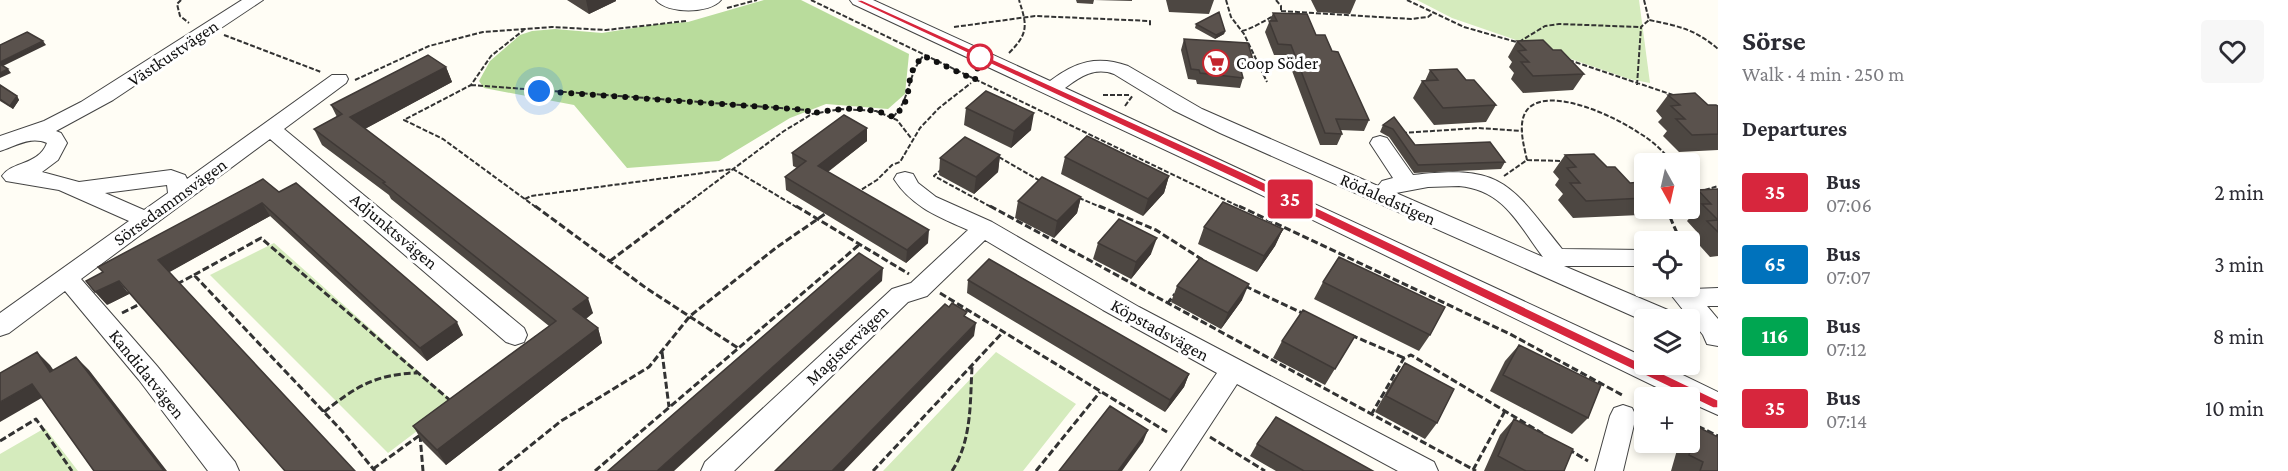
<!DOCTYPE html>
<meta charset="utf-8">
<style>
body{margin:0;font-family:"Crimson Pro",serif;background:#f7f7f7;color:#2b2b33;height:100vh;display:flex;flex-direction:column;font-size:22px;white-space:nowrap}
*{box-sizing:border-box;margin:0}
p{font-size:20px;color:#7c7c81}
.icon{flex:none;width:33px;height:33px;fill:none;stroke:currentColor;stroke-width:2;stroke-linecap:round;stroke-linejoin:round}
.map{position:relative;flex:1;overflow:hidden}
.details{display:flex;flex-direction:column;background:#fff;width:570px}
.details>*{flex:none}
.badge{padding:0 12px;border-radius:4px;font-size:21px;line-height:39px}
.needle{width:39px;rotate:172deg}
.tools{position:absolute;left:1634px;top:153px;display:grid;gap:12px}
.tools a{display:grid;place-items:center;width:66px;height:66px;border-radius:6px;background:#fff;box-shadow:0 3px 9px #0003;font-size:30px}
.you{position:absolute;width:30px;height:30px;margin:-15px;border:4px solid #fff;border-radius:50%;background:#1a73e8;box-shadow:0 0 0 9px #1a73e833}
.map>.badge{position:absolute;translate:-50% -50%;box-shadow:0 0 0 3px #fff}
h2{padding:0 24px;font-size:22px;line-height:54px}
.round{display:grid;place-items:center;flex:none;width:63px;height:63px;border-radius:6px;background:#f7f7f7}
.head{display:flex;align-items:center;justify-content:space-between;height:102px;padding:0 24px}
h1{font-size:28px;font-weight:700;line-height:45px}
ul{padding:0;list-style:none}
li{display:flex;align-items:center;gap:18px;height:72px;padding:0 24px}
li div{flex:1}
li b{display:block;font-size:22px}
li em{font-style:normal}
li .badge{min-width:66px;font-weight:700;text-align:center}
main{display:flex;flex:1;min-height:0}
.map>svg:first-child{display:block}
.green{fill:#d5ebbd}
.forest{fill:#b9dc9c}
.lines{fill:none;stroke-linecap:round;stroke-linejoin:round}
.minor-casing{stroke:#444;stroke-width:2}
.path-far1{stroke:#333;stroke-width:2;stroke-dasharray:5 2;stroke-linecap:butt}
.path{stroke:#333;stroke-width:3;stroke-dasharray:7 3;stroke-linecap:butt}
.minor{fill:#fff;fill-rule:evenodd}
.wall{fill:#4d4742}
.shaded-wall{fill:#3f3936}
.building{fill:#5a524d;stroke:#3f3936;stroke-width:1.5}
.line{fill:#d7263d;stroke:#fff;stroke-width:1.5}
.walk{stroke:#111;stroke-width:6;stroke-dasharray:0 10.8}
.stop-dot{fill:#fff;stroke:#d7263d;stroke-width:3}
.labels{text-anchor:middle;stroke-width:6;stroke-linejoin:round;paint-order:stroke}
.street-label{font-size:18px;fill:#111;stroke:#fff}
.poi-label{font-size:18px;fill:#111;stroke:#fff;text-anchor:start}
</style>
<main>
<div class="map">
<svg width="1718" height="471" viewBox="0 0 1718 471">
<rect width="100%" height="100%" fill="#fffdf5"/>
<path class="green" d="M1417 0H1639L1650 83 1629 79 1452 18Z
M274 243 454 403 388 453 210 275Z
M996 352 1076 404 1023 471H883Z
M45 428 78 471H0V454Z"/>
<path class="forest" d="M764 0H801L909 54 905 94 888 109 826 104 790 118 719 161 627 168 574 105 484 88 479 81 490 61 520 35 532 31 555 29 602 33 659 24 688 22Z"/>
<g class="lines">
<defs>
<path id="minor" d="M242 0H263L113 100 56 131 61 133 67 143 58 160 42 172 79 182 171 170 185 175 187 179 332 75H346L348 79 346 83 284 129 524 328 527 335 524 342 515 345 506 342 270 139 81 279 157 366 235 462 239 471H208L139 380 65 291 9 333 0 336V313L129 221 59 190 6 181 2 176C12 161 38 166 47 143 30 136 16 146 0 151V136L44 121 81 102ZM167 185 168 193 144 210 105 193Z
M656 0H721C710 14 667 14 656 0Z
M850 0H873L1050 81C1075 62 1097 55 1128 66L1202 109 1378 186 1382 181 1393 178 1370 143 1373 138 1380 136 1387 138 1413 175C1503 164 1510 184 1562 249L1644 250V266H1564L1675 313 1678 320 1644 321 1220 133 1173 110 1114 74C1095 67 1081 76 1065 88L1644 357V364H1660L1718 392V415L1689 402V398H1679L1249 189 853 4ZM1459 186C1504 190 1518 224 1543 257L1396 193 1428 187Z
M905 172 913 174 918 183 936 197 992 222 1139 307 1434 462 1438 471H1398L1237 384 1180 471H1150L1217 373 1103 310 985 240 927 296 908 302 734 471H701L705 462 892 289 911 283 968 230C939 217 912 207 894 179L897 174Z
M1689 285 1692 289 1718 288V306H1707L1718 319V346L1707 344 1703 335 1664 286Z
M1623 405 1632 408 1636 416 1623 471H1595L1610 416 1614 408Z"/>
</defs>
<use href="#minor" class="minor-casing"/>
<path class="path-far1" d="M181 0 177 4 180 16 189 23
M811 0 1242 208
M1226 0 1231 17 1244 34 1267 82
M1276 0 1281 6V11
M1407 0 1464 27 1520 43
M1644 0 1649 20C1678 26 1695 29 1718 49
M727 8 757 0
M1281 11 1411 19 1428 17 1433 13
M954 27 1035 16 1150 21V26
M525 29 491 56 471 85 404 120 443 139 537 208
M1242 31C1252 29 1265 20 1276 15
M224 35 321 72
M1519 42 1545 26 1559 24 1641 27
M1009 53C1029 33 1027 25 1019 0
M1569 60 1673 95
M355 80 429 46 483 32 552 27 606 30 686 21
M471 85 807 110 810 114
M1637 85 1641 27 1649 20
M1103 95H1131
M1125 106 1133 95
M893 117C911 99 907 74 924 55
M1402 133 1478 128 1523 131
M999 157 1042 182
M1527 160 1563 161
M942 169 934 176 993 208
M1504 176 1527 160C1524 146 1517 123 1527 110 1548 84 1618 118 1639 133 1653 141 1664 152 1674 164
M1689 182 1698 192
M1705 190 1718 186
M856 193 877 180 892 165 900 162 920 128 939 108 971 83
M1689 194 1699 192
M1079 198 1103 208
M525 199 531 196 733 169 798 208
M681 208 784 131 812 114 842 109 876 111 897 120 911 138"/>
<path class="path" d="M535 206 646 288 738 348
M796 206 909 274
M990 206 1476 471
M1099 206 1156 230 1206 262
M1239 206 1510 334 1624 396
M1666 208 1677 233 1679 242
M610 261 683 206
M194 275 261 238 452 402
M177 284 194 275 342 431 375 471
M1245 286 1304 314
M940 293 1167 432
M1167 304 1175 294
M122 313 140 304
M1351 335 1404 358
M662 352 669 407
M324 412C355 387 376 374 417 373
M1371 415 1404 358 1411 355 1545 435
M1689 422 1718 436
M420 435 423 471
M1210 437 1265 471
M0 441 36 419 72 471
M1568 449 1588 461
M373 469 420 435
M1473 470 1505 411
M499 471 561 421 649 367 690 316 777 247 825 214
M595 471 860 244
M873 471 1003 332
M952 471C972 440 970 403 972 367
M1036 471 1100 392"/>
<use href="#minor" class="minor"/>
</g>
<path class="wall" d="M567 0H616V1L589 14Z
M1076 0H1132V1L1094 0 1093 4 1077 3Z
M1166 0H1214L1209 14 1169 12Z
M1311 0H1356L1350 14 1317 12Z
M1273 13 1316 35 1332 51 1369 120 1364 131 1340 130 1342 134 1337 145H1320L1286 55H1274L1265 32Z
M1196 24 1225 31 1224 34 1215 39 1195 28Z
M1184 39 1253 60 1250 70H1241L1243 78 1240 88 1197 84 1196 80 1188 79 1181 50Z
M1517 41 1553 50 1584 74 1573 90 1523 93 1511 79 1514 73 1509 67 1512 62 1508 57Z
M446 67 452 82 365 129 593 313 586 319 598 328 602 343 446 465 422 441 413 426 549 326 391 199 389 195 322 145 314 129 337 117 331 105Z
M1430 70 1466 80 1496 105 1486 122 1434 125 1413 98 1422 81H1425Z
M0 85 17 96 19 100 13 109 0 101Z
M1668 95 1708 105 1718 106V150L1679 152 1663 136 1667 131 1658 122 1662 118 1656 111Z
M966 108 1031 130 1011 148 964 125Z
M1394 117 1415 145 1505 162 1501 169 1414 173 1389 137 1380 132 1383 125Z
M867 128V141L828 172 928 243 906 263 786 190 785 177 797 168 793 166 792 153Z
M1000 155 998 172 974 194 939 175 940 158Z
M1565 155 1607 167 1630 183 1644 187V208H1645L1640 215 1573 218 1558 200 1563 194 1555 185 1559 179 1553 172Z
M1065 157 1169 176 1164 193 1143 216 1061 174Z
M1718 189V256L1710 257 1692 237 1697 232 1687 221 1692 215 1685 208H1689V201L1698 190Z
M279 192 463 335 427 361 270 216 129 294 107 305Z
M1081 197 1077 213 1054 238 1015 218 1018 201Z
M1204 227 1283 229 1275 246 1257 272 1198 244Z
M1098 243 1151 254 1131 279 1093 259Z
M968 280 1189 374 1184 387 1165 412 967 293Z
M1323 282 1430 335 1419 351 1314 299Z
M1177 286 1242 300 1221 329 1171 302Z
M1355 336 1325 385 1273 358 1282 341Z
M1519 345 1588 418 1572 434 1490 391 1505 361Z
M1405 363 1437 423 1425 439 1375 412 1393 380Z
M1514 419 1564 471H1484L1500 435Z
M1698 427 1718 471H1671L1679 443 1689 442V434Z
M1257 444 1373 471H1276L1250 456Z"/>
<path class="shaded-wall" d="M586 0H616V1L589 14Z
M1225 31 1224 34 1215 39 1216 35Z
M43 41 46 45 1 67 0 66V62Z
M446 67 452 82 357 133 350 117Z
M8 69 11 73 0 78V73Z
M17 96 19 100 13 109 10 106Z
M1034 113 1031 130 1011 148 1014 131Z
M867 128V141L818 179V166Z
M1000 155 998 172 974 194 976 177Z
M1169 176 1164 193 1143 216 1148 199Z
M1081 197 1077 213 1054 238 1057 221Z
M262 203 270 216 168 273 158 260Z
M1283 229 1275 246 1257 272 1264 256Z
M929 230 928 243 906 263 907 250Z
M1157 238 1151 254 1131 279 1136 262Z
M883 268 882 281 674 471H657Z
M119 281 129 294 107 305 95 292Z
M1249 284 1242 300 1221 329 1228 313Z
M588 298 593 313 578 324 573 309Z
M457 322 463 335 427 361 420 348Z
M976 323 974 336 844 471H832Z
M598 328 602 343 446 465 437 450Z
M37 352 50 365 63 384 50 372Z
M76 357 89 370 167 471H164Z
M1189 374 1184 387 1165 412 1170 400Z
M32 384 45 396 0 422V402Z
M1148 430 1143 442 1122 471H1118Z"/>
<path class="building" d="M1219 12 1225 31 1216 35 1196 24Z
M1273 13 1307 14 1316 35H1325L1332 51 1338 52 1369 120 1336 119 1342 134 1325 133 1291 45 1278 44 1269 21H1277Z
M27 32 43 41 0 62V45Z
M1184 39 1248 43 1253 60 1238 59 1243 78 1200 73 1199 70 1191 69Z
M1543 40 1553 50H1561L1584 74 1533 76 1521 62H1529L1518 51 1526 50 1517 41Z
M428 55 446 67 350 117 588 298 573 309 598 328 437 450 413 426 556 321 383 183 385 182 314 129 342 114 331 105Z
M0 64 8 69 0 73Z
M1457 69 1466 80H1474L1496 105 1443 108 1422 81 1438 80 1430 70Z
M0 85 17 96 10 106 0 99Z
M986 91 1034 113 1014 131 966 108Z
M1695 93 1708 105H1716L1718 106V134L1692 135 1676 119H1685L1671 106 1680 105 1668 95Z
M844 115 867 128 818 166 929 230 907 250 785 177 806 161 792 153Z
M1394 117 1415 145 1490 142 1505 162 1418 165 1393 129 1383 125Z
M1087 136 1169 176 1148 199 1065 157Z
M965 137 1000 155 976 177 940 158Z
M1594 154 1607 167H1615L1630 183 1640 182 1644 187V198L1586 201 1570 183H1580L1567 168 1576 167 1565 155Z
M1042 177 1081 197 1057 221 1018 201Z
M263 179 279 192 296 183 457 322 420 348 262 203 158 260 355 471H285L119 281 95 292 86 281 103 272 98 267Z
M1718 189V232L1707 221 1718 220 1702 204H1711L1698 190Z
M1223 202 1283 229 1264 256 1204 227Z
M1119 219 1157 238 1136 262 1098 243Z
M859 253 883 268 657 471H608Z
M1339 257 1445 307 1430 335 1323 282Z
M1200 258 1249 284 1228 313 1177 286Z
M989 259 1189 374 1170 400 968 280Z
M952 303 967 312 964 316 976 323 832 471H775L945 304 949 307Z
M1303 310 1355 336 1335 369 1282 341Z
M1519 345 1601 385 1588 418 1503 375Z
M37 352 50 372 76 357 164 471H94L32 384 0 402V373Z
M1405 363 1454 389 1437 423 1386 396Z
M1110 406 1148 430 1118 471H1059Z
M1276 417 1373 471H1304L1257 444Z
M1514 419 1573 449 1564 471H1526L1498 456Z
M1698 427 1718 437V471H1700L1703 462 1689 455Z"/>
<path class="line" d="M854 0H862L1242 172 1718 400V408H1713L1234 178Z"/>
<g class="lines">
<path class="walk" d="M539 91 807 110 810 114C837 108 868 105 893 117 919 96 899 77 924 56L975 80 980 57"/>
</g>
<defs>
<symbol id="supermarket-ring" viewBox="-11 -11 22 22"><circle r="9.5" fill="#fff" stroke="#c4262e" stroke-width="1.5"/><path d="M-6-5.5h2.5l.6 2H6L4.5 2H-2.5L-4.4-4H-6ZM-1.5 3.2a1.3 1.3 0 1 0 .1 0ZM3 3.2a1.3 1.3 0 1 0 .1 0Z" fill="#c4262e"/></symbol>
</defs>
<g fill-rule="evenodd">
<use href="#supermarket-ring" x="1201" y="48" width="30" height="30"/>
</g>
<circle class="stop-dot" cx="980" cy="57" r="12"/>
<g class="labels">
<g class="street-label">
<text transform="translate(173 53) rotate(-34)" y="6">Västkustvägen</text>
<text transform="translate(1388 199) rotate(24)" y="6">Rödaledstigen</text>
<text transform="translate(170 202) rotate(-36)" y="6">Sörsedammsvägen</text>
<text transform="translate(394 231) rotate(40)" y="6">Adjunktsvägen</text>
<text transform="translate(1160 330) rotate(29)" y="6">Köpstadsvägen</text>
<text transform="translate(847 345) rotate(-44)" y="6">Magistervägen</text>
<text transform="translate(147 374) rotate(51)" y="6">Kandidatvägen</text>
</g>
<g class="poi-label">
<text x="1236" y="69">Coop Söder</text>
</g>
</g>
</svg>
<div class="tools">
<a><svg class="needle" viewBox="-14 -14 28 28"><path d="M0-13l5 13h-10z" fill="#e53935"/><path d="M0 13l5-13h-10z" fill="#7c7c81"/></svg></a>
<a><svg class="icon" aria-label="locate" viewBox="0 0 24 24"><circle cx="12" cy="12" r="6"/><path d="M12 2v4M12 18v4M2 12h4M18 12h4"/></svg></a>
<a><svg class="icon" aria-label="layers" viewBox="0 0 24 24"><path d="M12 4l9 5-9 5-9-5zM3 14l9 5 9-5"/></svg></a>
<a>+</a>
</div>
<div class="you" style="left:539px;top:91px"></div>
<b class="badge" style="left:1290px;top:199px;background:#d7263d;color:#fff">35</b>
</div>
<section class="details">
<div class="head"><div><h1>Sörse</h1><p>Walk · 4 min · 250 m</p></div><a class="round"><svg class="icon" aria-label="heart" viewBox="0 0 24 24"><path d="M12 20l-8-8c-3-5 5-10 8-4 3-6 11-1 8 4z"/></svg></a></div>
<h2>Departures</h2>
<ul>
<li><span class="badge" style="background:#d7263d;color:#fff">35</span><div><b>Bus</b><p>07:06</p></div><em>2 min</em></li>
<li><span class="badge" style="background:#0072bc;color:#fff">65</span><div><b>Bus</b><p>07:07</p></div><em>3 min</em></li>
<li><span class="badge" style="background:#00a651;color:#fff">116</span><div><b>Bus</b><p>07:12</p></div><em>8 min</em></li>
<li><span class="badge" style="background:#d7263d;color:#fff">35</span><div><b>Bus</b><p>07:14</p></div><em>10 min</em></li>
</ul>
</section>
</main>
